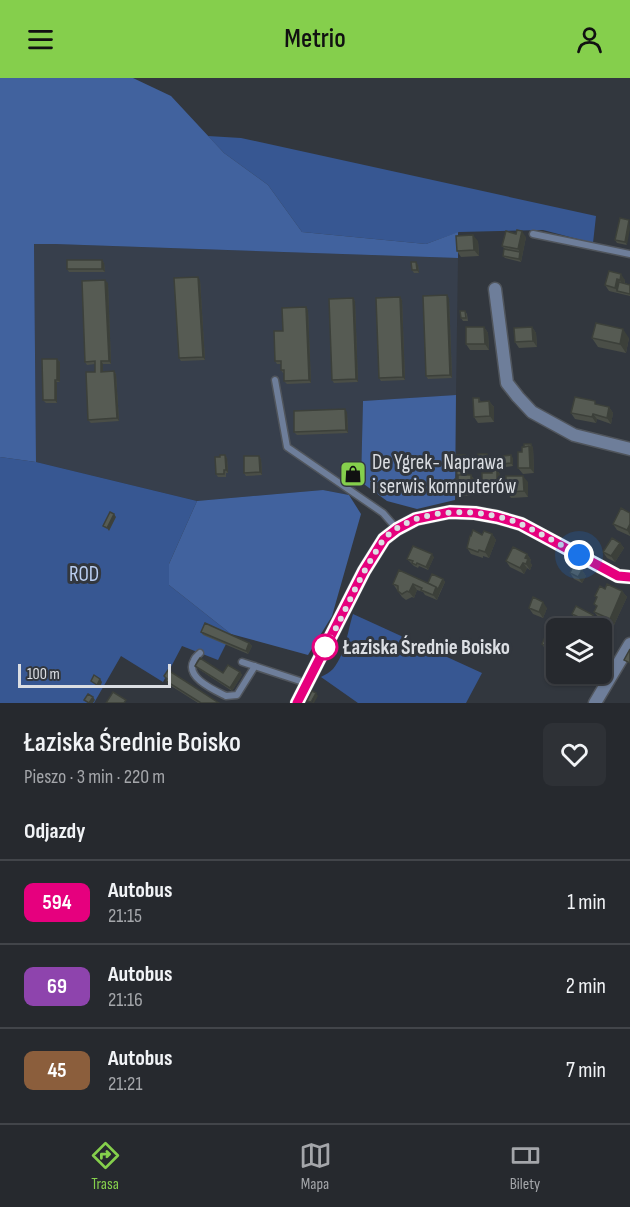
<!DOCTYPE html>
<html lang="pl">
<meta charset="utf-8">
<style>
body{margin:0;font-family:"Sofia Sans Condensed",sans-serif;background:#2e3136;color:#f1f3f6;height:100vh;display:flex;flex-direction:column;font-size:22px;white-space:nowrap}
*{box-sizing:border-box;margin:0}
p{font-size:20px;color:#a4a6aa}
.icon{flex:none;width:33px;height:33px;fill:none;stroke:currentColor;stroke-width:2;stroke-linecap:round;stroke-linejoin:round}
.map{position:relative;height:625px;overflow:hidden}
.sheet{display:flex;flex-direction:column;background:#26292e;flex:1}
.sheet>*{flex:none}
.badge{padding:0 12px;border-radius:9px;font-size:21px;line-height:39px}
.fabs{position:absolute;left:546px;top:540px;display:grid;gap:12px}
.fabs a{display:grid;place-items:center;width:66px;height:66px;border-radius:9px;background:#26292e;box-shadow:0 2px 4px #0004,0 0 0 2px #42454a;font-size:30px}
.scale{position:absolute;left:18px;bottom:15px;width:153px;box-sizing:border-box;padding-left:6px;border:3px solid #dbdee3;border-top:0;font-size:16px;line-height:21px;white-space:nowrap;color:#dbdee3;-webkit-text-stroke:4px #32373e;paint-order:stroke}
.you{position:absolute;width:30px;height:30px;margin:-15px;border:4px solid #fff;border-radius:50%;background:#1a73e8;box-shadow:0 0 0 9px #1a73e833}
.map>.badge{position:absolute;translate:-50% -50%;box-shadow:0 0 0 3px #fff}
h2{padding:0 24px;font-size:22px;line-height:54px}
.round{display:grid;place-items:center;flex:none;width:63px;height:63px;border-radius:9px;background:#2e3136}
.head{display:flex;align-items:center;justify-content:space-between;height:102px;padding:0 24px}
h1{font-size:28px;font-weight:600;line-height:45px}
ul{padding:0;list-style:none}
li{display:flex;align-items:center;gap:18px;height:84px;padding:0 24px;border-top:2px solid #42454a}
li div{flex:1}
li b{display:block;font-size:22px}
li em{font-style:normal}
li .badge{min-width:66px;font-weight:700;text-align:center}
header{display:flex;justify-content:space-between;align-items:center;height:78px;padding:0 24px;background:#85cf4c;color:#111;font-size:27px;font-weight:600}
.tabs{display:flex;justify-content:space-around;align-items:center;height:84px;border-top:2px solid #42454a;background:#26292e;font-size:16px;color:#a4a6aa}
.tabs a{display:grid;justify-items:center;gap:3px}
.tabs .on{color:#85cf4c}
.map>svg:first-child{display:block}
.built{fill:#373f4c}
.green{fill:#375792}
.forest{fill:#41629e}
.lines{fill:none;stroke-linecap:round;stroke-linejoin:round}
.lane-casing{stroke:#50555c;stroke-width:9}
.street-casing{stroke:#50555c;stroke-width:15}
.lane{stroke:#6e7e9a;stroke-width:6}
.street{stroke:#6e7e9a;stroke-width:12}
.wall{fill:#4a4e47}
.shaded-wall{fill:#3c403a}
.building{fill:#565b53;stroke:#3c403a;stroke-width:1.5}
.line-casing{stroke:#fff;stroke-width:14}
.line{stroke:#e6007e;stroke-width:9}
.walk{stroke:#dbdee3;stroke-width:6;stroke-dasharray:0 10.8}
.stop-dot{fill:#fff;stroke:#e6007e;stroke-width:3}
.labels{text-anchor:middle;stroke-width:6;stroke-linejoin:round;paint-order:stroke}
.poi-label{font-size:21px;fill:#dbdee3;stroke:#32373e;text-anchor:start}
.park-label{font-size:21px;fill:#bacef1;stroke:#32373e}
.stop-label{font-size:21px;font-weight:bold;fill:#dbdee3;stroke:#32373e;text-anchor:start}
</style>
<header><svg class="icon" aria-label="menu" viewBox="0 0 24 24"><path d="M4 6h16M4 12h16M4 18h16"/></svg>Metrio<svg class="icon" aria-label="person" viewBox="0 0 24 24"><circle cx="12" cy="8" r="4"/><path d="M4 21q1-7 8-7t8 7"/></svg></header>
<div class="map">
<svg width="630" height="625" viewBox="0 0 630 625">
<rect width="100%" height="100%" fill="#32373e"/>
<path class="built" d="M34 166H55L458 180 456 317 363 323 361 404 349 417 323 412 197 423 36 384Z"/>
<path class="green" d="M208 58 241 60 596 138 593 165 543 152 459 154 426 166 302 154 268 107 224 75Z
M0 379 36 384 197 423 169 486V507L231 556 218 582 182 568 163 604 121 578 94 625H0Z
M353 536 482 595 466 625H358L321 599C325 597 330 594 333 591 346 575 347 555 353 536Z"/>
<path class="forest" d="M0 0H133L171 18 224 75 268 107 302 154 426 166 458 154V180L55 166H34L36 384 0 379Z
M456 317 455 422 417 431 387 423 361 404 363 323Z
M323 412 349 417 361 436 332 538 308 577 231 556 169 507V486L197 423Z"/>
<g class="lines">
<defs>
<path id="lane" d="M533 156 630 176
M275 302 287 369 383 435 397 451
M200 575C198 577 195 579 194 582 184 599 214 612 226 618L237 617 255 588
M242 584 306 605"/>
<path id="street" d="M495 211 507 305 518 319 532 334 574 357 630 371
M297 625 364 493 384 461 397 451 416 441 450 434 475 435 497 439 521 446 618 498 630 499
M595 625 630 566"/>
</defs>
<use href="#lane" class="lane-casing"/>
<use href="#street" class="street-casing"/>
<use href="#lane" class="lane"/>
<use href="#street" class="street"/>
</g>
<path class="wall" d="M620 140 627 167 617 165 615 162Z
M526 159 521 184 505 180 503 178 505 171 502 168Z
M478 163 479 178 461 179 457 173Z
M102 182 104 185 105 194H69L67 191Z
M416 184 418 187 419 195H414L412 192Z
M609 193 625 202V205L630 207V218L609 213 605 207Z
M200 202 205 282 181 283 179 280Z
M108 205 111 286H103V294L114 293 116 296 119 343 91 345 88 342 95 294V286L87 287 85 284Z
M400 219 402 222 405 302 381 303 379 300Z
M353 220 355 223 358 304 334 305 332 302Z
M449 220 452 300 428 301 426 298Z
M306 229 308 232 311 305 287 306 284 303V295H283L281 292V286H277L275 283 283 253Z
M465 233 467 236 468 243H463L461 240Z
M484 249 488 255 489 272H470L466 266Z
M532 249 536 255 537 269 519 270 515 264Z
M592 260H629L626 275 598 269Z
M57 281 60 284V304H57V325H46L43 322Z
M479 320 481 324 489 323 494 329V344L478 345 474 339Z
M598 327 609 329 613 335 611 346 597 341 596 345 575 341 571 335Z
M347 334 348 355 297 357 294 354Z
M533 369 534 395 523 396 518 390 522 374Z
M478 376 489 379V385L486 386V391H480L478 388Z
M225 377 227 380 228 395H226V399H218L216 396 220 379Z
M259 378 261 381 262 397 246 398 244 395Z
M467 380 468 397H471L475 403V417L463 418 455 407Z
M513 380V388L506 389 503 386Z
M497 392 501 398V416H486L482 411Z
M528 404V419L511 420 508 416H506L502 411Z
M630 435V458L617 452 613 446Z
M492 456 496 462 489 480 483 478V480L471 476 467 470 482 457Z
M620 465 624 470 615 484 607 480 603 474Z
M527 476 531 482 530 484 532 487 530 492 527 490 524 496 510 489 506 483Z
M434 479 428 492 419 488 418 490 414 488 407 481Z
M582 492 586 498 582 505 574 501 570 495Z
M443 501 445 504 437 522 425 517 423 514 417 512 414 520 412 519 406 522 402 519 393 506 428 505Z
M605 511 622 513 627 519 614 547 599 540 594 534 597 530 594 526 597 520 595 518Z
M529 530H547L543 540 533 536Z
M572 536 595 540 591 547 574 539Z
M201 554 249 565 252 568 248 576 203 557Z
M556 564V581L549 578 547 575 548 571 544 569 542 566Z
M195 588 223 595 240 594 242 597 232 613 197 590Z
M576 596H591L590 599 584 596 582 600 578 598Z
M164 598 219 625H198L168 606 166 603 167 602Z"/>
<path class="shaded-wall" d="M629 142 630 151 627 167 625 164Z
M522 153 526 159 521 184 519 181 520 174 518 171Z
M473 157 478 163 479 178 474 172Z
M102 182 104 185 105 194 102 191Z
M416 184 418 187 419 195 417 192Z
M621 196 625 202 624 208 620 202Z
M198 199 200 202 205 282 203 279Z
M617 201 621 207 617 213 615 210Z
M105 202 108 205 111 286 109 283Z
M447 217 449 220 452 300 450 297Z
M400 219 402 222 405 302 403 299Z
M353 220 355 223 358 304 356 301Z
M306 229 308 232 311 305 309 302Z
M484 249 488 255 489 272 485 266Z
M532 249 536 255 537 269 533 263Z
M623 251 629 260 626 275 620 266Z
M57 281 60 284V304L57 302Z
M101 283 103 286V297L101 294Z
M114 293 116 296 119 343 117 340Z
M55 302 57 304V325L55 322Z
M489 323 494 329V344L490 338Z
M609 329 613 335 611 346 607 340Z
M345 331 347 334 348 355 346 352Z
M593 336 597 341 596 345 592 339Z
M531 366 533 369 534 395 530 390 529 368Z
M225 377 227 380 228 395 226 392Z
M465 377 467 380 468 397H466Z
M511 377 513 380V388L511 385Z
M259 378 261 381 262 397 260 394Z
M497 392 501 398V416L497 410Z
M471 397 475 403V417L471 411Z
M523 398 528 404V419L524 413Z
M114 436 116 439 109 453 107 450Z
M630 446V457L627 452Z
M492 456 496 462 489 480 485 474Z
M620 465 624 470 615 484 611 478Z
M432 476 434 479 428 492 426 489Z
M527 476 531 482 530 484 532 487 530 492 526 486 525 480Z
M523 485 527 490 524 496 520 490Z
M582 492 586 498 582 505 578 499Z
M443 501 445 504 440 514 438 511Z
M413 506 417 512 414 520 409 514Z
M436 509 440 514 437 522 433 517Z
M622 513 627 519 614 547 610 541Z
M543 524 547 530 543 540 539 534Z
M593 537 595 540 591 547 589 544Z
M565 542 569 548 568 550H560Z
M249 565 252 568 248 576 246 573Z
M240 594 242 597 232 613 230 610Z
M100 601 102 604 100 610 97 607Z
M316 615 318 618 314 625H312Z
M93 619 95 622 93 625H89Z"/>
<path class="building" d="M620 140 629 142 625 164 615 162Z
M517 152 522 153 518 171 502 168 506 153 516 156Z
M473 157 474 172 457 173 456 158Z
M504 171 520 174 519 181 503 178Z
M67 182H102V191H67Z
M411 184H416L417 192H412Z
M609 193 621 196 620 202 617 201 615 210 605 207Z
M198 199 203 279 179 280 174 200Z
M105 202 109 283H101V294L114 293 117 340 88 342 86 294H95V283L85 284 82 203Z
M619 204 630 207V216L617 213Z
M447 217 450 297 426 298 423 218Z
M400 219 403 299 379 300 376 220Z
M353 220 356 301 332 302 329 221Z
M306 229 309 302 284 303V292H281V283H275L274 253H283L282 230Z
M460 233H465L466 240H461Z
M596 245 623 251 620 266 592 260Z
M466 249H484L485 266H466Z
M532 249 533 263 515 264 514 250Z
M42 281H57V302H55V322H43Z
M575 319 595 323V326L609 329 607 340 593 336 592 339 571 335Z
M473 320H479V324L489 323 490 338 474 339Z
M345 331 346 352 294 354V333Z
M524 366H531V371L529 368 524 369Z
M529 368 530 390H518V374H522V369Z
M478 376H487V382L484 383V388H478Z
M220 377H225L226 392H224V396H216L215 379H220Z
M456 377H465L466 397H467H458V401H457Z
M511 377V385L503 386V378Z
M244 378H259L260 394 244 395Z
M492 392H497V410L482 411V395H492Z
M458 397H471V411L458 412V406L455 407V401H458Z
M506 398H523L524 413 507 414 506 410 502 411V405H506Z
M621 430 630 435V446L627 452 613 446Z
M110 434 114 436 107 450 103 448Z
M473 452 482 457 484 453 492 456 485 474 479 472 478 474 467 470 470 458H471Z
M612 460 620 465 611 478 603 474Z
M413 468 432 476 426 489 417 485 416 487 412 485 413 483 407 481Z
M513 469 527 476 525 480 528 481 526 486 523 485 520 490 506 483Z
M573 488 582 492 578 499 570 495Z
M399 492 436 509 433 517 421 512 422 510 413 506 409 514 407 513 402 516 398 513V508L393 506Z
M432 496 443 501 438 511 436 509 428 505Z
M607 506 622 513 610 541 594 534 597 528 594 526 597 519 595 518 600 508 605 511Z
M533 519 543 524 539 534 529 530Z
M576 528 593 537 589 544 572 536Z
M558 539 565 542 560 550H556V552L552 550Z
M205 545 249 565 246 573 201 554Z
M545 559 556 564V576L555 579 547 575 549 569 542 566Z
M630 571V585L624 582Z
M200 580 223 595 228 587 240 594 230 610 195 588Z
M168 592 219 625H201L166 603 167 601 164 598Z
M94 597 100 601 97 607 91 603Z
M312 613 316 615 311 624 307 623Z
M113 614 126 622 124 625H106Z
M88 616 93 619 89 625 84 622Z"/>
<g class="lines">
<defs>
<path id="line" d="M297 625 364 493 384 461 397 451 416 441 450 434 475 435 497 439 521 446 618 498 630 499"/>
</defs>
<use href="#line" class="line-casing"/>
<use href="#line" class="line"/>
<path class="walk" d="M325 569C343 541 354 509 372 480 376 474 380 466 384 461 416 427 484 429 523 447 542 456 561 467 579 477"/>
</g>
<defs>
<symbol id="shop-square" viewBox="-11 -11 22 22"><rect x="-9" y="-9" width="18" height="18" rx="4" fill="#85cf4c" stroke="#32373e"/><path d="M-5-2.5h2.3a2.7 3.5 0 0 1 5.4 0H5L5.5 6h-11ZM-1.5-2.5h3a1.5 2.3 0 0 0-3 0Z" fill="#111"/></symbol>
</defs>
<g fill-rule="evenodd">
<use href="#shop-square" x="338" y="381" width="30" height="30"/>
</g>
<circle class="stop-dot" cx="325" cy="569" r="12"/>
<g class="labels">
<g class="poi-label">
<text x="372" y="391">De Ygrek- Naprawa<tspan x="372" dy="24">i serwis komputerów</tspan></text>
</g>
<g class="park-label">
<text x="84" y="503">ROD</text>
</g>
<g class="stop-label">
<text x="343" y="576">Łaziska Średnie Boisko</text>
</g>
</g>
</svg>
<div class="fabs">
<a><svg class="icon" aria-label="layers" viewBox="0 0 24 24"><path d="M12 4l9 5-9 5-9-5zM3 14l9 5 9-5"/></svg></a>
</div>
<div class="scale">100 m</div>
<div class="you" style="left:579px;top:477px"></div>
</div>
<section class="sheet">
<div class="head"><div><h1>Łaziska Średnie Boisko</h1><p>Pieszo · 3 min · 220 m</p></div><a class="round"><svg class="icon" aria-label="heart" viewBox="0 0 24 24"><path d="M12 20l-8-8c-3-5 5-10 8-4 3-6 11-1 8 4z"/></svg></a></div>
<h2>Odjazdy</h2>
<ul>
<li><span class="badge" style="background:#e6007e;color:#fff">594</span><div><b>Autobus</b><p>21:15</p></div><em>1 min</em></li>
<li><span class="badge" style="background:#8e44ad;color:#fff">69</span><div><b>Autobus</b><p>21:16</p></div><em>2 min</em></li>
<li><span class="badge" style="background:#8b5e3c;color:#fff">45</span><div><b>Autobus</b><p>21:21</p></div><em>7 min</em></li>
</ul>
</section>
<nav class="tabs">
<a class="on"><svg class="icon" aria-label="directions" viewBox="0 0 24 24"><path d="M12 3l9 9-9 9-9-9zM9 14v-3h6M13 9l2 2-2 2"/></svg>Trasa</a>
<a><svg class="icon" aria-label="map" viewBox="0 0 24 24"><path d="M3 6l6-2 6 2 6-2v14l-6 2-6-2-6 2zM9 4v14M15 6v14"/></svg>Mapa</a>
<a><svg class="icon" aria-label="tickets" viewBox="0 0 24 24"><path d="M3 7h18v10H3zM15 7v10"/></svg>Bilety</a>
</nav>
